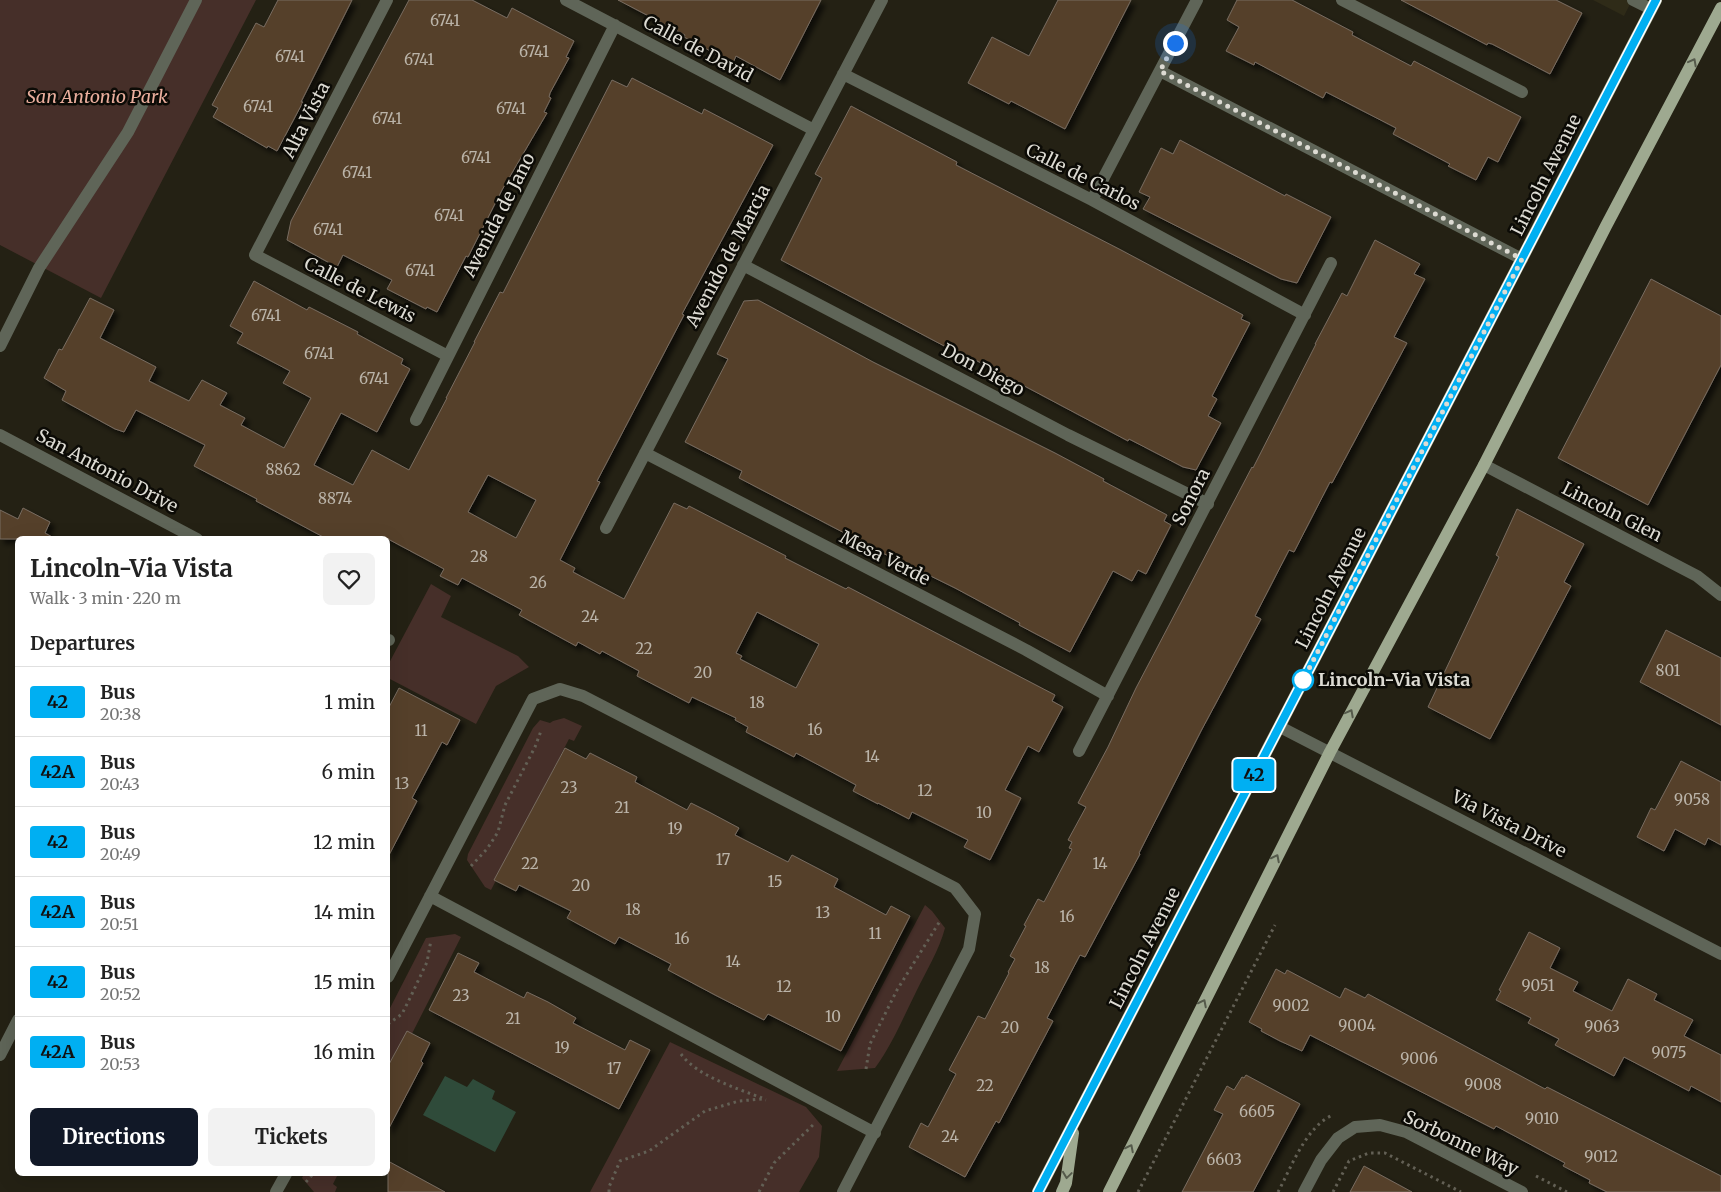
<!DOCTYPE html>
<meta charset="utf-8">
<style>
body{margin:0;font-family:Merriweather,serif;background:#f2f2f2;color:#222;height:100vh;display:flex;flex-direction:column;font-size:19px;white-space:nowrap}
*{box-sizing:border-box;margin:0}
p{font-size:16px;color:#767676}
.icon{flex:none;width:28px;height:28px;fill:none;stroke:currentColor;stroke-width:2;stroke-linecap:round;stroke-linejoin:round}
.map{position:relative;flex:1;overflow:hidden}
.details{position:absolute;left:15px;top:536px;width:375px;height:640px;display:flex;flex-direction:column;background:#fff;border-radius:8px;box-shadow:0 5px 20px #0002}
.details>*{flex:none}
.badge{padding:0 10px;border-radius:4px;font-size:18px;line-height:32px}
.you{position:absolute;width:25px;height:25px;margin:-12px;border:4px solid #fff;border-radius:50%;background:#1a73e8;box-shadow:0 0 0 8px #1a73e833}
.map>.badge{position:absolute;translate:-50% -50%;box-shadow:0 0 0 2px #fff}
h2{padding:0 15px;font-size:19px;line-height:45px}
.round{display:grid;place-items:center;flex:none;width:52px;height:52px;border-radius:8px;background:#f2f2f2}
.summary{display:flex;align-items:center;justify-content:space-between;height:85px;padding:0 15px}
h1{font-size:24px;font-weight:700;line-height:38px}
.primary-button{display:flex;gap:10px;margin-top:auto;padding:10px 15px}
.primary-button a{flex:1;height:58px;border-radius:8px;background:#111827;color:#fff;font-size:20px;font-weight:700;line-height:58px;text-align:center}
.primary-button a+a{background:#f2f2f2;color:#222}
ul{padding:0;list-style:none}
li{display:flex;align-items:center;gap:15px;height:70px;padding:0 15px;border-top:1px solid #e0e0e0}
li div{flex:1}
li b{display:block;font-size:19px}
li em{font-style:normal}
li .badge{min-width:55px;font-weight:700;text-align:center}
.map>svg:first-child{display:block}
.built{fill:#2f2b18}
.green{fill:#462f29}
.water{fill:#2f4b3a}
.building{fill:#55402a;stroke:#786c61;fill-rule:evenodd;filter:url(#shadow)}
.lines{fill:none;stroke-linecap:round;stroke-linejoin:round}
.path{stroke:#636055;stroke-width:3;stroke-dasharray:2.5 4;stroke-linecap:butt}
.lane{stroke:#5f6558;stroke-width:12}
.street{stroke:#5f6558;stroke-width:12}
.primary{stroke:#9ea990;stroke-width:12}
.oneway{stroke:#555a4b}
.line-casing{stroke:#fff;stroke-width:11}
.line{stroke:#00aff2;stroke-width:8}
.walk{stroke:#dddbd3;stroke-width:5;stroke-dasharray:0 9}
.stop-dot{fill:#fff;stroke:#00aff2;stroke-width:2.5}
.labels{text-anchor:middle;stroke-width:5;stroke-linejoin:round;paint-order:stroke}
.number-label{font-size:15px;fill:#bbb4a9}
.street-label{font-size:18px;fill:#dddbd3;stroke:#0c0b06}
.park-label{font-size:18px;font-style:italic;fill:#eaae9d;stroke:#0c0b06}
.stop-label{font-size:18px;font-weight:bold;fill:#dddbd3;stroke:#0c0b06;text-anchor:start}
</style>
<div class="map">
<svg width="1721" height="1192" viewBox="0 0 1721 1192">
<defs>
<filter id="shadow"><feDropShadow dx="4.5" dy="4.5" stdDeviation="2.5" flood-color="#0009"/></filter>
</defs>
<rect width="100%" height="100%" fill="#242114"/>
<path class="built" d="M1593 0H1632L1624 16Z"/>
<path class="green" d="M0 0H256L101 298 0 245Z
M431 584 451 596 441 617 518 656 529 667 496 686 476 724 388 678V665Z
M564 718 582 726 574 741 569 739 491 890 485 887 467 860 468 854 533 728 540 720 550 723 553 721Z
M925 905 932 911 945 928C939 951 926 971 916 992 903 1018 892 1045 875 1068L837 1071Z
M455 934 461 937 388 1081V1012L426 938Z
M670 1042 806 1107 822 1126 819 1157 799 1192H590Z
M304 1174H338L333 1184 337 1187 335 1192H314L302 1178Z"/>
<path class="water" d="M445 1076 467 1087 473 1079 495 1091 492 1099 516 1112 495 1152 423 1115Z"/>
<path class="building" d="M278 0H352L301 102H303L277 151 268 146 267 148 213 117 218 108 212 105 256 23 264 27Z
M409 0H472L507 18 512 8 574 41 566 57 569 58 550 93 549 97 551 98 544 112 547 113 502 190 468 257 466 256 437 312 427 307 426 309 387 289 392 280 343 255 337 267 287 240 291 221Z
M618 0H821L780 80 736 56 733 63 684 37 685 35Z
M1058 0H1131L1065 129 1011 101 1009 104 968 83 992 37 1029 56Z
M1237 0H1292L1353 32 1352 35 1411 66 1414 61 1521 117 1498 162 1488 157 1476 180 1448 166 1450 164 1393 134 1396 128 1326 92 1323 98 1255 62 1254 65 1226 51 1239 27 1227 20Z
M1401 0H1556L1582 13 1550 74 1492 44 1488 43 1487 45Z
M632 78 702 114 704 109 773 145 682 314 684 315 597 481 600 482 560 560 575 568 573 572 624 599 674 503 687 509 689 506 786 556 785 558 846 589 848 587 1055 695 1052 701 1063 707 1039 752 1028 746 1005 790 1021 798 990 860 964 847 968 840 912 812 909 819 878 803V804L853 791 856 785 796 753 794 757 746 732 748 727 735 720 736 718 692 697 689 703 637 676 639 671 602 651 600 654 578 642 576 646 519 615 522 610 462 578 458 585 440 576 444 569 388 539H327L256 501 257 499 194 466 205 445 136 410 124 432 115 429 62 400 66 391 44 378 59 349 62 350 90 298 114 310 100 338 156 367 149 381 189 401 202 380 227 393 220 405 245 418 241 425 284 448 311 398 283 383 290 371 237 343 243 333 230 326 254 281 307 310 309 307 358 332 357 334 403 359 401 364 410 369 377 432 341 413 314 465 353 485 372 450 409 470 447 398H446L475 342H474L500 292 503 293 612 80 627 87ZM488 475 536 500 516 538 468 512ZM757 612 819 644 796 688 740 659 742 656 736 653Z
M851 106 957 162 956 165 1121 250 1243 315 1241 319 1250 323 1212 396 1217 399 1208 416 1221 423 1196 470 1183 467 1129 439 1128 441 949 346 948 348 781 260 822 178 815 174Z
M1180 140 1285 196 1286 194 1331 217 1297 283 1281 279 1143 209 1150 197 1139 192 1161 148 1173 154Z
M1375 240 1420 264 1414 274 1425 279 1394 337 1407 343 1332 483 1330 482 1294 552 1289 550 1255 616 1261 619 1201 731 1139 853 1140 854 1085 957 1080 955 1047 1018 1053 1021 999 1123 996 1121 965 1177 909 1147 921 1123 928 1127 934 1116 956 1074 949 1070 978 1016 985 1019 1009 973 1008 972 1015 959 1010 956 1026 926 1024 925 1038 899 1044 902 1072 849 1069 848 1072 842 1068 840 1086 807 1078 803 1108 747 1136 688 1252 467 1253 468 1316 344H1315L1342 293 1347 296Z
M1651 279 1721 316V365L1648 505 1558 458Z
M758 300 873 362 1055 453 1104 479 1103 481 1167 515 1164 521 1171 525 1146 574 1138 570 1132 581 1113 571 1070 652 1019 625 1020 623 955 588 898 560V561L739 478 742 471 685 442 728 359 717 354 744 301Z
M23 508 50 522 45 533 56 539H0V510L18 519Z
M1517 509 1584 544 1564 582 1571 586 1490 739 1428 707 1499 557 1496 555Z
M1666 630 1721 658V725L1640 682Z
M399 688 460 720 447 745 442 742 412 798 417 801 388 857V709Z
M565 748 586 759 590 753 637 777 635 782 687 810 691 803 709 812 739 828 735 835 788 862 792 855 838 879 834 887 886 915 891 906 910 916 841 1051 768 1014 764 1020 715 995 668 970 671 964 619 937 615 944 567 918 571 911 519 885 516 891 494 880Z
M1681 761 1721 782V845L1708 838 1705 845 1675 829 1664 851 1637 837 1651 808 1655 810Z
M1529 932 1560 948 1550 968 1578 982 1573 991 1612 1011 1628 979 1657 994 1654 1000 1693 1020 1684 1036 1721 1055V1102L1691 1086 1689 1091 1624 1057 1614 1076 1555 1045 1559 1039 1528 1023 1531 1018 1496 1000 1501 991 1499 990Z
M458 953 479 963 474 972 524 998 527 992 548 1002 576 1018 573 1023 625 1050 630 1040 650 1050 619 1109 429 1010Z
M1276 969 1285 974 1287 970 1340 998 1345 988 1365 998 1368 994 1545 1089 1547 1087 1721 1176V1192H1607L1589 1183 1590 1180 1563 1166 1565 1163 1496 1126 1494 1129 1310 1035 1302 1051 1280 1041 1261 1031 1262 1029 1249 1022Z
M407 1031 430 1043 421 1061 423 1063 388 1130V1066Z
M1246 1075 1300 1104 1253 1192H1182L1223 1114 1214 1110 1227 1086 1234 1090 1242 1077 1244 1078Z
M388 1161 445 1192H388Z
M1364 1166 1412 1192H1350Z"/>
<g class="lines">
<path class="path" d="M471 866 487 849 498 832 505 805 535 747 541 731
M388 1024 402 1014 411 996 427 962 431 940
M681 1054C697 1076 736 1088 762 1098
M866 1069 870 1044 897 990 940 921
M1536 1176 1567 1192
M306 1182 313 1174
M609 1192V1187L620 1161 649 1151 705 1111 739 1101 762 1099 766 1100
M759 1192 774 1163 815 1123
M1138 1192 1275 925
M1278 1192C1291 1168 1306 1126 1333 1115
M1333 1192 1349 1161 1369 1153H1385L1461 1192"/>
<path class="lane" d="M1633 0 1651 9"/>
<path class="street" d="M387 0 255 255 448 356
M566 0 814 130
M1342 0 1522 92
M1160 71 1522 259
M843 74 1092 200 1305 315
M1092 200 1197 0
M743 265 1068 435 1208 504
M0 346 39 268 128 132 196 0
M416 420 615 25
M0 435 197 539
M645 453 1026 650 1108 696
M1484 465 1697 576 1721 595
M606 528 882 0
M388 640H389
M1280 727 1721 954
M1079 751 1331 263
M430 896 875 1133
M388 977 533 699 560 689 583 696 955 888 975 914 969 949 843 1192
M0 1055 18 1020
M276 1192 286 1174
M1304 1192 1321 1160 1338 1138 1355 1127 1380 1125 1406 1132 1522 1192"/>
<path class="primary" d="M1038 1192 1656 0
M1062 1192 1066 1183 1073 1133
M1109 1192 1330 752 1484 465 1606 226 1721 8"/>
</g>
<defs><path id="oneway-chevron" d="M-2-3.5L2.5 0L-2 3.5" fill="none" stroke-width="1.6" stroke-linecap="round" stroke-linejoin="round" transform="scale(1.25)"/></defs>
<g class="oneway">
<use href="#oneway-chevron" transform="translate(1693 62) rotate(-62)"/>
<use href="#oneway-chevron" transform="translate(1350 713) rotate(-62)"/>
<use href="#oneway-chevron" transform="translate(1276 858) rotate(-63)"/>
<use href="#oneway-chevron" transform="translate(1203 1003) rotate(-63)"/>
<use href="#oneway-chevron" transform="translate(1130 1148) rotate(-63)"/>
<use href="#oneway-chevron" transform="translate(1067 1175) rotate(98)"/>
</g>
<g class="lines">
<defs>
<path id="line" d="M1038 1192 1656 0"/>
</defs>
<use href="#line" class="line-casing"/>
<use href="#line" class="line"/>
<path class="walk" d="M1175 43 1160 71 1522 259 1303 680"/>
</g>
<circle class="stop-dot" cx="1303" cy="680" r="10"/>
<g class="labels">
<g class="number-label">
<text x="445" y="26">6741</text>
<text x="534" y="57">6741</text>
<text x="290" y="62">6741</text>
<text x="419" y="65">6741</text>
<text x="258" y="112">6741</text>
<text x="511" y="114">6741</text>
<text x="387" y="124">6741</text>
<text x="476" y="163">6741</text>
<text x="357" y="178">6741</text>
<text x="449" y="221">6741</text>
<text x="328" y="235">6741</text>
<text x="420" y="276">6741</text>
<text x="266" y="321">6741</text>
<text x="319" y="359">6741</text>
<text x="374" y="384">6741</text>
<text x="283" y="475">8862</text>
<text x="335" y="504">8874</text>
<text x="479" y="562">28</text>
<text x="538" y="588">26</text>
<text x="590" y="622">24</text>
<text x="644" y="654">22</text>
<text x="1668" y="676">801</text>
<text x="703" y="678">20</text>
<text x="757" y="708">18</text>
<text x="815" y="735">16</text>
<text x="421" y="736">11</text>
<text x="872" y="762">14</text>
<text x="402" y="789">13</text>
<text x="569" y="793">23</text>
<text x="925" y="796">12</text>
<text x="1692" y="805">9058</text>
<text x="622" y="813">21</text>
<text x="984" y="818">10</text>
<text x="675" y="834">19</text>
<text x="723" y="865">17</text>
<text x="530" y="869">22</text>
<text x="1100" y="869">14</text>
<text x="775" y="887">15</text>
<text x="581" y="891">20</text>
<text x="633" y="915">18</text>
<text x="823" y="918">13</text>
<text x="1067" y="922">16</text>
<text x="875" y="939">11</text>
<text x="682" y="944">16</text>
<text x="733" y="967">14</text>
<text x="1042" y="973">18</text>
<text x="1538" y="991">9051</text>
<text x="784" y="992">12</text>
<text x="461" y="1001">23</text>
<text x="1291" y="1011">9002</text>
<text x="833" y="1022">10</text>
<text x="513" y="1024">21</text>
<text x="1357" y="1031">9004</text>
<text x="1602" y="1032">9063</text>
<text x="1010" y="1033">20</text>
<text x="562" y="1053">19</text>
<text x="1669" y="1058">9075</text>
<text x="1419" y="1064">9006</text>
<text x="614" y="1074">17</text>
<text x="1483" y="1090">9008</text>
<text x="985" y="1091">22</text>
<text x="1257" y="1117">6605</text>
<text x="1542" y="1124">9010</text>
<text x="950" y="1142">24</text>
<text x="1601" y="1162">9012</text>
<text x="1224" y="1165">6603</text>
</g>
<g class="street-label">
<text transform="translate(698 49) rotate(28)" y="6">Calle de David</text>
<text transform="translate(306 120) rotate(-63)" y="6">Alta Vista</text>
<text transform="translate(1546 175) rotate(-63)" y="6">Lincoln Avenue</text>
<text transform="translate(1083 177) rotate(27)" y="6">Calle de Carlos</text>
<text transform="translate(499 215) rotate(-63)" y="6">Avenida de Jano</text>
<text transform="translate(728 256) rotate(-62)" y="6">Avenido de Marcia</text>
<text transform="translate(360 290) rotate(27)" y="6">Calle de Lewis</text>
<text transform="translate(983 370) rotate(28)" y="6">Don Diego</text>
<text transform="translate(107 471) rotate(28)" y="6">San Antonio Drive</text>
<text transform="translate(1191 497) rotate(-63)" y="6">Sonora</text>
<text transform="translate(1612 512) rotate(27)" y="6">Lincoln Glen</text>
<text transform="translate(885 558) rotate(27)" y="6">Mesa Verde</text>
<text transform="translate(1331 588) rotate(-63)" y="6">Lincoln Avenue</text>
<text transform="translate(1509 824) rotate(27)" y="6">Via Vista Drive</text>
<text transform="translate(1145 948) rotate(-63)" y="6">Lincoln Avenue</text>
<text transform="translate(1461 1143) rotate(26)" y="6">Sorbonne Way</text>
</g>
<g class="park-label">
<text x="97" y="103">San Antonio Park</text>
</g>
<g class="stop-label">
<text x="1318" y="686">Lincoln-Via Vista</text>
</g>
</g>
</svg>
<div class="you" style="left:1175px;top:43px"></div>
<b class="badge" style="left:1254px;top:775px;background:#00aff2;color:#111">42</b>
<section class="details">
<div class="summary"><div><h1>Lincoln-Via Vista</h1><p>Walk · 3 min · 220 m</p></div><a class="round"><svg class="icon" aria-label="heart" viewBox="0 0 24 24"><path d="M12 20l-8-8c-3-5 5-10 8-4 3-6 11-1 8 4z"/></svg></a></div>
<h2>Departures</h2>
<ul>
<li><span class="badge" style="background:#00aff2;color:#111">42</span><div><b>Bus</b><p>20:38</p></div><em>1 min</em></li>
<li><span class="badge" style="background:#00aff2;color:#111">42A</span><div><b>Bus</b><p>20:43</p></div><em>6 min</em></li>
<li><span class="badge" style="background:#00aff2;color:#111">42</span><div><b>Bus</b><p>20:49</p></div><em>12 min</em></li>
<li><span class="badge" style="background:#00aff2;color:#111">42A</span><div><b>Bus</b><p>20:51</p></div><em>14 min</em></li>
<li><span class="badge" style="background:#00aff2;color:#111">42</span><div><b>Bus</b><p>20:52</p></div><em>15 min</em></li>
<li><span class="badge" style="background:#00aff2;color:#111">42A</span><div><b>Bus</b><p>20:53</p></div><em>16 min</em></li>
</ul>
<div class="primary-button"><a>Directions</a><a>Tickets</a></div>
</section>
</div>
